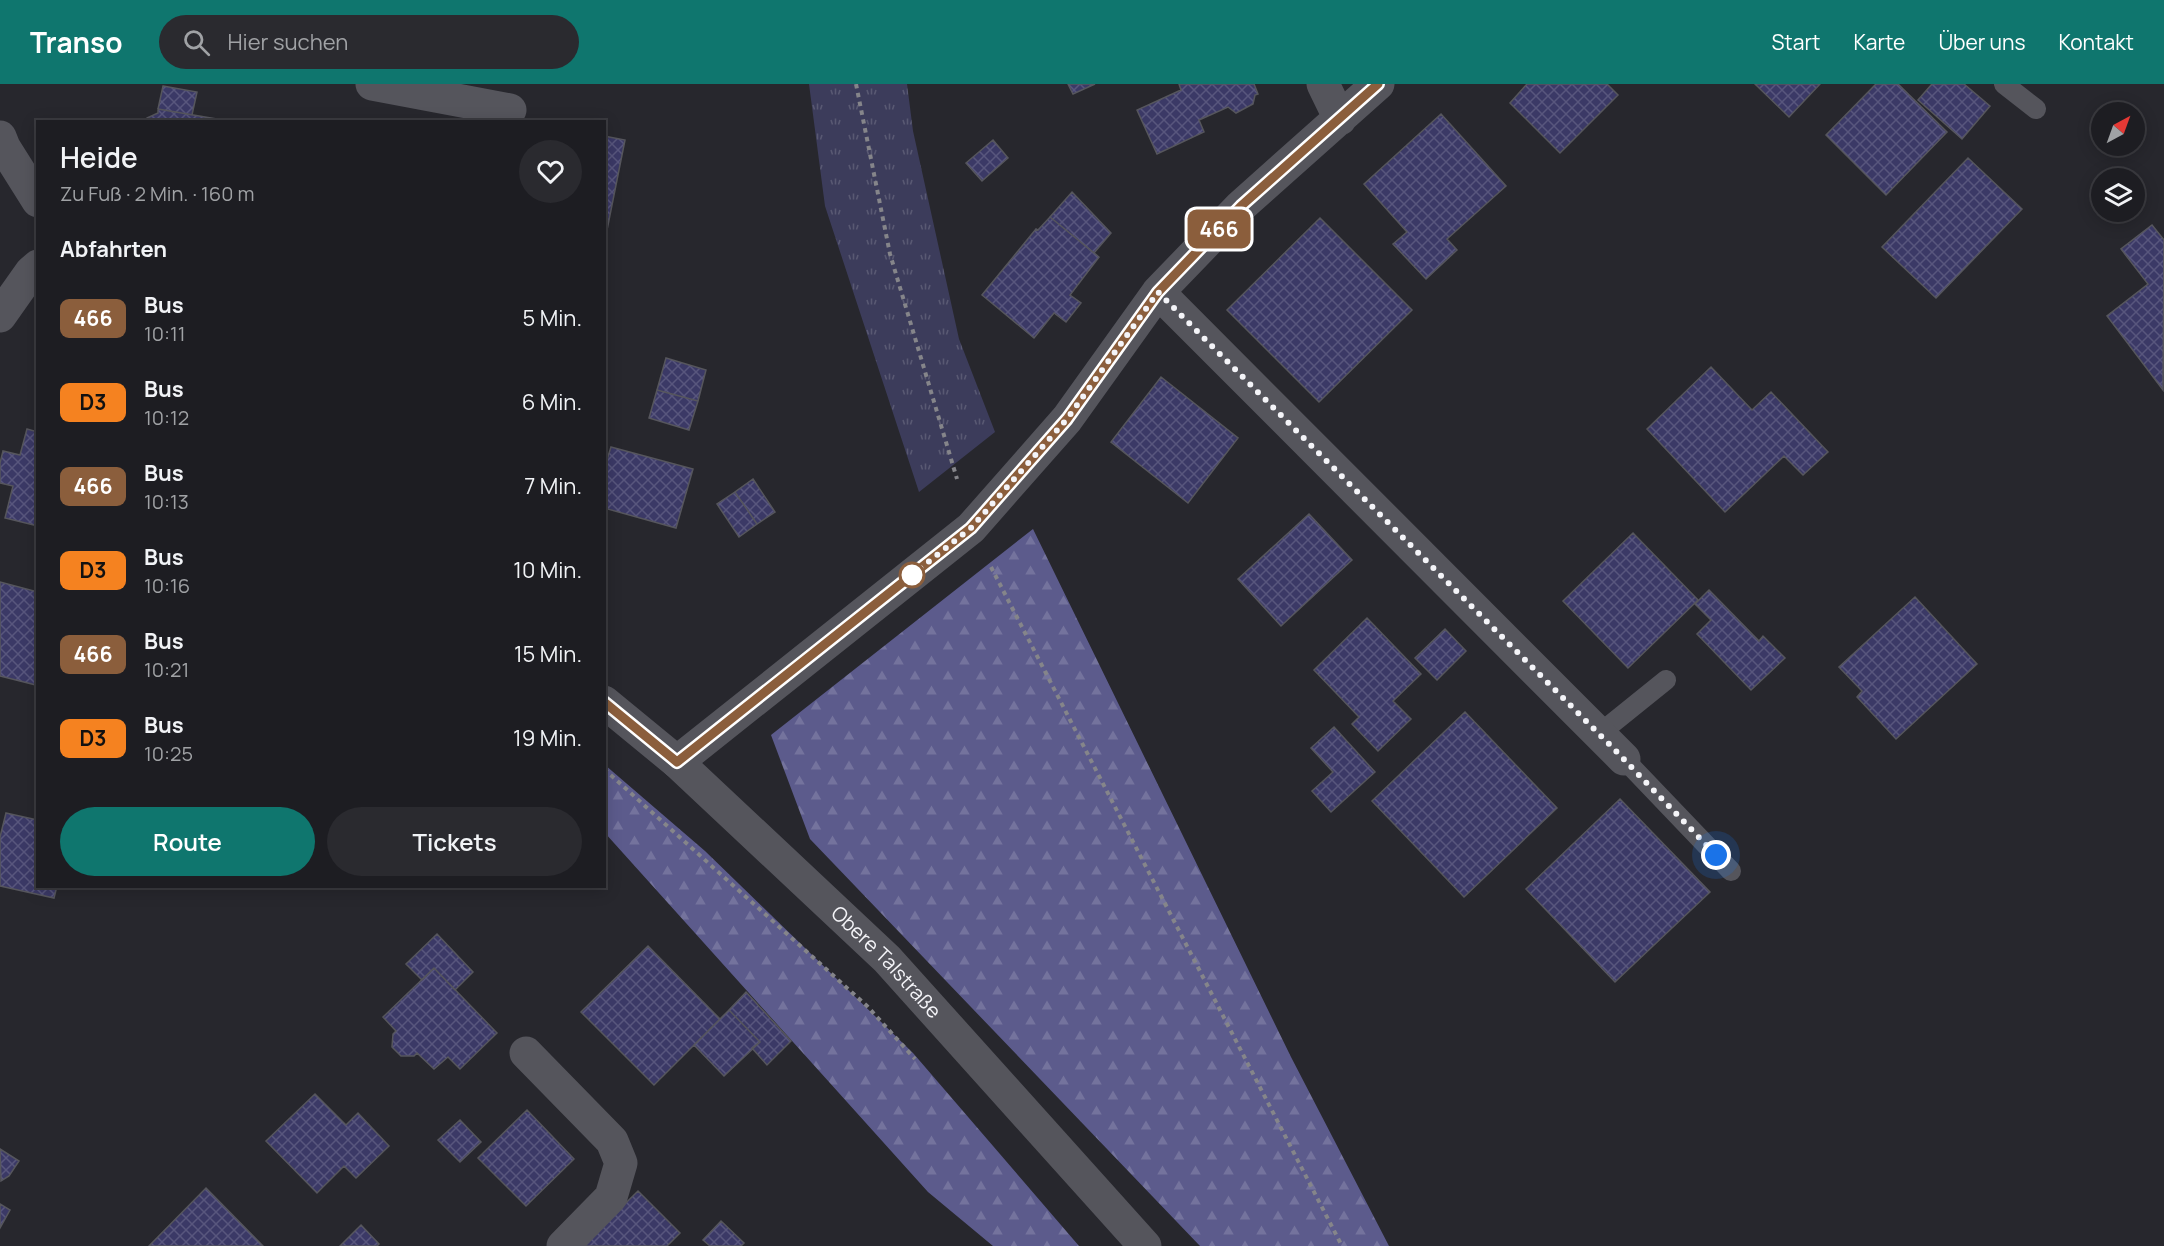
<!DOCTYPE html>
<html lang="de">
<meta charset="utf-8">
<style>
body{margin:0;font-family:Manrope,sans-serif;background:#2a2a2f;color:#f1f3f6;height:100vh;display:flex;flex-direction:column;font-size:22px;white-space:nowrap}
*{box-sizing:border-box;margin:0}
p{font-size:20px;color:#a0a2a5}
.icon{flex:none;width:33px;height:33px;fill:none;stroke:currentColor;stroke-width:2;stroke-linecap:round;stroke-linejoin:round}
.map{position:relative;flex:1;overflow:hidden}
.sheet{position:absolute;left:36px;top:36px;width:570px;height:768px;display:flex;flex-direction:column;background:#1d1d22;border-radius:0px;box-shadow:0 3px 15px #0003,0 0 0 2px #3b3b40}
.sheet>*{flex:none}
.badge{padding:0 12px;border-radius:9px;font-size:21px;line-height:39px}
.needle{width:39px;rotate:41deg}
.buttons{position:absolute;left:2091px;top:18px;display:grid;gap:12px}
.buttons a{display:grid;place-items:center;width:54px;height:54px;border-radius:50%;background:#1d1d22;box-shadow:0 3px 15px #0003,0 0 0 2px #3b3b40;font-size:30px}
.you{position:absolute;width:30px;height:30px;margin:-15px;border:4px solid #fff;border-radius:50%;background:#1a73e8;box-shadow:0 0 0 9px #1a73e833}
.map>.badge{position:absolute;translate:-50% -50%;box-shadow:0 0 0 3px #fff}
h2{padding:0 24px;font-size:22px;line-height:54px}
.round{display:grid;place-items:center;flex:none;width:63px;height:63px;border-radius:32px;background:#2a2a2f}
.summary{display:flex;align-items:center;justify-content:space-between;height:102px;padding:0 24px}
h1{font-size:28px;font-weight:600;line-height:45px}
.button{display:flex;gap:12px;margin-top:auto;padding:12px 24px}
.button a{flex:1;height:69px;border-radius:36px;background:#0f766e;color:#fff;font-size:24px;font-weight:600;line-height:69px;text-align:center}
.button a+a{background:#2a2a2f;color:#f1f3f6}
ul{padding:0;list-style:none}
li{display:flex;align-items:center;gap:18px;height:84px;padding:0 24px}
li div{flex:1}
li b{display:block;font-size:22px}
li em{font-style:normal}
li .badge{min-width:66px;font-weight:700;text-align:center}
header{display:flex;align-items:center;gap:36px;box-sizing:border-box;height:84px;padding:0 30px;background:#0f766e;color:#fff}
header strong{font-size:28px}
nav{display:flex;gap:33px;margin-inline-start:auto;font-size:21px}
.search{width:420px;height:54px;background:#2a2a2f;display:flex;align-items:center;gap:15px;box-sizing:border-box;padding:0 21px;border-radius:33px;color:#a0a2a5;font-size:22px}
.map>svg:first-child{display:block}
.grass{fill:url(#grass-tufts)}
.forest{fill:url(#forest-firs)}
.building{fill:url(#building-cross-hatch);stroke:#56565d;stroke-width:1.5}
.lines{fill:none;stroke-linecap:round;stroke-linejoin:round}
.path{stroke:#85858a;stroke-width:4;stroke-dasharray:4.5 4.5;stroke-linecap:butt}
.service{stroke:#55555c;stroke-width:20}
.minor{stroke:#55555c;stroke-width:33}
.tertiary{stroke:#55555c;stroke-width:33}
.line-casing{stroke:#fff;stroke-width:14}
.line{stroke:#8b5e3c;stroke-width:9}
.walk{stroke:#f4f4f8;stroke-width:6;stroke-dasharray:0 10.8}
.stop-dot{fill:#fff;stroke:#8b5e3c;stroke-width:3}
.labels{text-anchor:middle;stroke-width:4.5;stroke-linejoin:round;paint-order:stroke}
.street-label{font-size:20px;fill:#f4f4f8;stroke:#1d1e23}
</style>
<header>
<strong>Transo</strong>
<div class="search"><svg class="icon" aria-label="search" viewBox="0 0 24 24"><circle cx="10" cy="10" r="6"/><path d="M15 15l6 6"/></svg>Hier suchen</div>
<nav><a>Start</a><a>Karte</a><a>Über uns</a><a>Kontakt</a></nav>
</header>
<div class="map">
<svg width="2164" height="1162" viewBox="0 0 2164 1162">
<defs>
<pattern id="grass-tufts" width="24" height="20" patternUnits="userSpaceOnUse" patternTransform="scale(1.5)"><rect width="24" height="20" fill="#3c3c5b"/><path d="M3 7l-1-3M5 7V3M7 7l1-3M15 17l-1-3M17 17v-4M19 17l1-3" fill="none" stroke="#595973"/></pattern>
<pattern id="forest-firs" width="22" height="20" patternUnits="userSpaceOnUse" patternTransform="scale(1.5)"><rect width="22" height="20" fill="#5c5b8c"/><path d="M5 1l3.5 6h-7zM16 11l3.5 6h-7z" fill="#74739d"/></pattern>
<pattern id="building-cross-hatch" width="8" height="8" patternUnits="userSpaceOnUse" patternTransform="scale(1.5)"><rect width="8" height="8" fill="#3b3966"/><path d="M0 0l8 8M0 8l8-8" fill="none" stroke="#58567d"/></pattern>
</defs>
<rect width="100%" height="100%" fill="#27272d"/>
<path class="grass" d="M809 0H907L913 47 959 255 995 348 919 408 825 122Z"/>
<path class="forest" d="M1033 445 1291 973 1389 1162H1200L810 755 771 651Z
M605 681 705 767 913 969 1079 1162H993L928 1108 605 749Z"/>
<path class="building" d="M1068 0H1095L1073 10Z
M1179 0H1254L1258 10 1255 11 1253 20 1236 29 1228 23 1199 36 1204 48 1157 70 1137 26 1181 6Z
M1527 0H1607L1618 11 1560 69 1510 19Z
M1755 0H1820L1789 33Z
M1876 0H1898L1947 48 1886 111 1826 51Z
M1932 0H1964L1990 22 1962 55 1918 16Z
M163 2 197 8 192 31 158 25Z
M158 25 228 37V38H147V34L158 29Z
M1441 30 1506 102 1447 155 1457 166 1426 195 1393 160 1407 148 1364 100Z
M604 52 625 56 604 161Z
M993 56 1008 74 982 97 966 79Z
M1968 74 2022 125 1936 214 1882 163Z
M1072 108 1111 149 1094 169 1050 133Z
M1050 133 1099 173 1070 211 1081 219 1066 238 1054 229 1034 254 982 211 1036 145 1038 146Z
M1320 134 1412 226 1319 318 1227 226Z
M2152 141 2164 156 2163 306 2107 232 2148 200 2121 165Z
M666 274 706 286 698 317 657 306Z
M1711 283 1752 326 1771 308 1828 368 1803 391 1784 372 1725 428 1647 345Z
M1161 293 1238 354 1188 419 1111 358Z
M657 306 698 317 689 346 649 334Z
M27 345 38 348V442L5 434 13 402 0 399V379L3 367 20 371Z
M611 363 693 385 676 444 604 424V385Z
M753 395 775 428 757 440 735 408Z
M735 408 757 440 739 453 717 420Z
M1309 430 1352 476 1281 542 1238 495Z
M1633 449 1698 516 1628 584 1563 517Z
M0 498 38 508V593L36 601 0 592Z
M1709 506 1759 557 1763 552 1785 574 1751 606 1697 550 1711 536 1695 520Z
M1915 513 1977 580 1896 655 1857 613 1862 607 1839 583Z
M1367 534 1421 590 1393 617 1411 635 1378 667 1352 640 1359 633 1314 586Z
M1445 545 1466 567 1437 596 1415 574Z
M1465 628 1557 724 1464 813 1372 717Z
M1334 643 1375 688 1331 728 1312 707 1333 688 1311 664Z
M1620 715 1710 808 1615 898 1526 805Z
M6 729 38 736V802H57L54 814 0 802V753Z
M437 850 473 888 455 906 434 884 422 896 406 880Z
M648 862 720 935 654 1001 581 928Z
M434 884 497 949 460 985 448 973 434 985 417 969 414 972H401L392 963 393 950 396 947 383 933Z
M746 908 791 957 767 981 752 964 760 958 729 926Z
M729 926 760 958 724 992 694 961Z
M315 1010 346 1041 358 1029 389 1062 356 1094 344 1082 317 1109 266 1057Z
M527 1026 574 1075 526 1122 478 1074Z
M460 1036 481 1058 460 1078 438 1056Z
M0 1065 19 1077 9 1092 1 1097Z
M206 1104 263 1162H149Z
M638 1107 680 1149 667 1162H582Z
M0 1120 10 1126 0 1144Z
M721 1137 744 1159 741 1162H710L703 1156Z
M361 1141 379 1160 377 1162H340Z"/>
<g class="lines">
<path class="path" d="M856 0 890 170 957 395
M991 483 1342 1162
M604 685 867 922 915 975"/>
<path class="service" d="M2004 0 2036 25
M1599 650 1666 596
M1624 675 1731 787"/>
<path class="minor" d="M372 0 510 26
M1323 0 1340 35
M1158 208 1624 675
M0 232 31 188 38 182
M677 678 971 444 1067 335 1158 208 1241 122 1378 0
M526 969 612 1057 621 1079 611 1113 563 1162"/>
<g class="tertiary">
<path d="M0 53 4 63 38 117"/>
<path id="s1" d="M604 618 677 678 887 875 1145 1162"/>
</g>
</g>
<g class="lines">
<defs>
<path id="line" d="M604 618 677 678 971 444 1067 335 1158 208 1241 122 1378 0"/>
</defs>
<use href="#line" class="line-casing"/>
<use href="#line" class="line"/>
<path class="walk" d="M912 491 971 444 1067 335 1158 208 1612 663 1716 771"/>
</g>
<circle class="stop-dot" cx="912" cy="491" r="12"/>
<g class="labels">
<g class="street-label">
<text dy="7" stroke="none"><textPath href="#s1" startOffset="384">Obere Talstraße</textPath></text>
</g>
</g>
</svg>
<div class="buttons">
<a><svg class="needle" viewBox="-14 -14 28 28"><path d="M0-13l5 13h-10z" fill="#e53935"/><path d="M0 13l5-13h-10z" fill="#a0a2a5"/></svg></a>
<a><svg class="icon" aria-label="layers" viewBox="0 0 24 24"><path d="M12 4l9 5-9 5-9-5zM3 14l9 5 9-5"/></svg></a>
</div>
<div class="you" style="left:1716px;top:771px"></div>
<b class="badge" style="left:1219px;top:145px;background:#8b5e3c;color:#fff">466</b>
<section class="sheet">
<div class="summary"><div><h1>Heide</h1><p>Zu Fuß · 2 Min. · 160 m</p></div><a class="round"><svg class="icon" aria-label="heart" viewBox="0 0 24 24"><path d="M12 20l-8-8c-3-5 5-10 8-4 3-6 11-1 8 4z"/></svg></a></div>
<h2>Abfahrten</h2>
<ul>
<li><span class="badge" style="background:#8b5e3c;color:#fff">466</span><div><b>Bus</b><p>10:11</p></div><em>5 Min.</em></li>
<li><span class="badge" style="background:#f58220;color:#111">D3</span><div><b>Bus</b><p>10:12</p></div><em>6 Min.</em></li>
<li><span class="badge" style="background:#8b5e3c;color:#fff">466</span><div><b>Bus</b><p>10:13</p></div><em>7 Min.</em></li>
<li><span class="badge" style="background:#f58220;color:#111">D3</span><div><b>Bus</b><p>10:16</p></div><em>10 Min.</em></li>
<li><span class="badge" style="background:#8b5e3c;color:#fff">466</span><div><b>Bus</b><p>10:21</p></div><em>15 Min.</em></li>
<li><span class="badge" style="background:#f58220;color:#111">D3</span><div><b>Bus</b><p>10:25</p></div><em>19 Min.</em></li>
</ul>
<div class="button"><a>Route</a><a>Tickets</a></div>
</section>
</div>
